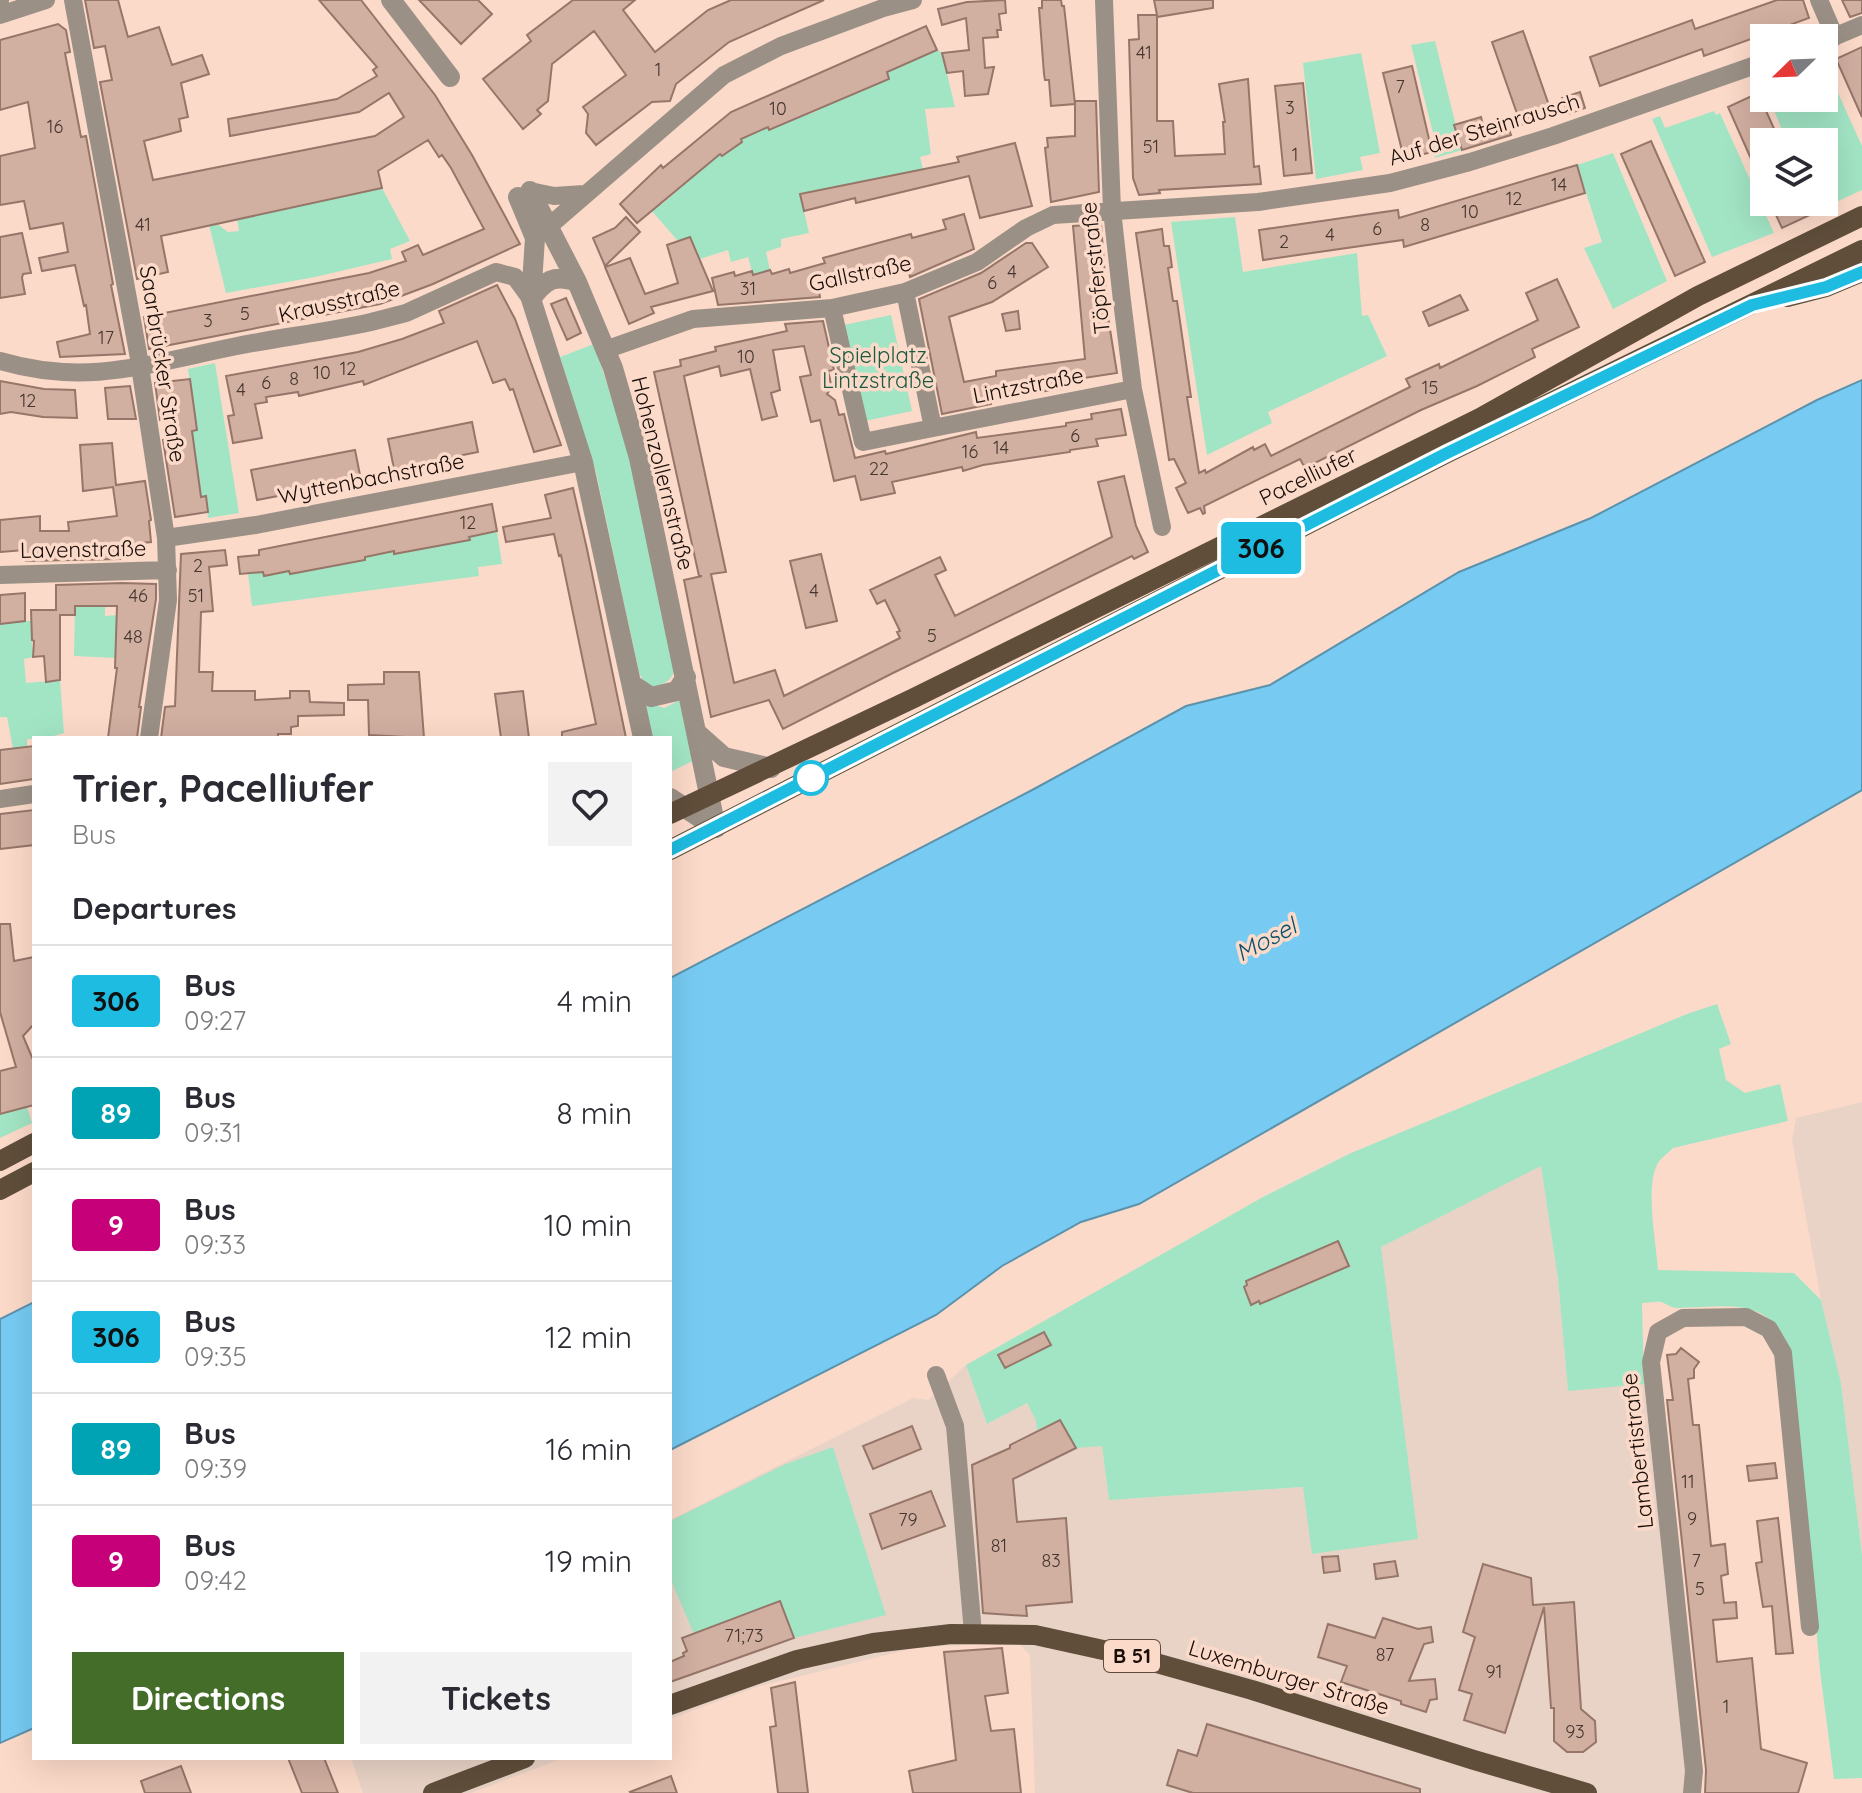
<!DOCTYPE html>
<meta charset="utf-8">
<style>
body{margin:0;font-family:Quicksand,sans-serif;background:#f2f2f3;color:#2b2b33;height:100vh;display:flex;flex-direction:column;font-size:30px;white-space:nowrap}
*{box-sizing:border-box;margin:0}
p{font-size:26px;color:#7c7c81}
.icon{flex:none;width:44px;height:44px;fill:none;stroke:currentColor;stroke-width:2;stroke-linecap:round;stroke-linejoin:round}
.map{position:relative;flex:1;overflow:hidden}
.panel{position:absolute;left:32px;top:736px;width:640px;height:1024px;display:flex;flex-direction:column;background:#fff;border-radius:0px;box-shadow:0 8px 32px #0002}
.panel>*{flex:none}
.badge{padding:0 16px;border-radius:6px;font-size:28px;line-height:52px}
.needle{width:52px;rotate:247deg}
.tools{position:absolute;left:1750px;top:24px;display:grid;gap:16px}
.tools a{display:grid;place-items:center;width:88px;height:88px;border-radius:0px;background:#fff;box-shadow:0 8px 32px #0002;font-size:40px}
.map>.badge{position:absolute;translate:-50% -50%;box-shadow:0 0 0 4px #fff}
h2{padding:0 40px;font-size:30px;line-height:72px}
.round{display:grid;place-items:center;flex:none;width:84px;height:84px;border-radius:0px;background:#f2f2f3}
.headline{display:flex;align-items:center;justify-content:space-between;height:136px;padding:0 40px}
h1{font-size:38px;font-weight:700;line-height:60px}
.button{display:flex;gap:16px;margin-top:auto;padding:16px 40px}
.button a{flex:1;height:92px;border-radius:0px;background:#446d29;color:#fff;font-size:32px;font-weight:700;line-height:92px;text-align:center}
.button a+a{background:#f2f2f3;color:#2b2b33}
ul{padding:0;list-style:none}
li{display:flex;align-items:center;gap:24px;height:112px;padding:0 40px;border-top:2px solid #e1e1e2}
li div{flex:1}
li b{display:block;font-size:30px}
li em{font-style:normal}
li .badge{min-width:88px;font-weight:700;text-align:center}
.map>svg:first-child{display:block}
.commercial{fill:#e9d3c6}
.green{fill:#a2e5c5}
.water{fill:#77cbf3;stroke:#5b92ac;stroke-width:2}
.building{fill:#d1afa1;stroke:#967669;stroke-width:2}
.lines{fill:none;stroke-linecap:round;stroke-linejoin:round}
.minor{stroke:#9b9085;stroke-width:18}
.tertiary{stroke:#9b9085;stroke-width:20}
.primary{stroke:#604e3b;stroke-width:20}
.line-casing{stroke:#fff;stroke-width:18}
.line{stroke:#1fbce1;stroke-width:12}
.stop-dot{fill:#fff;stroke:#1fbce1;stroke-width:4}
.labels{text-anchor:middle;stroke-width:7;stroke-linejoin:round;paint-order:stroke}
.number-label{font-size:18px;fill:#47362e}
.shield{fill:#fcdac9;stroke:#5d4a42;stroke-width:2}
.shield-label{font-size:20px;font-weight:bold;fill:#190d08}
.street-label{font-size:22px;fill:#190d08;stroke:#fcdac9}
.park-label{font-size:22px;fill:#1a5a41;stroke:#fcdac9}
.water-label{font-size:24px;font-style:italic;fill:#08516b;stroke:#fcdac9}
</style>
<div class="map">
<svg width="1862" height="1793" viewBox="0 0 1862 1793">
<rect width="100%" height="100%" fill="#fcdac9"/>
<path class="commercial" d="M1862 1102V1556L1841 1383 1821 1300 1792 1140 1796 1118Z
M1541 1165 1558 1279 1568 1390 1644 1384 1677 1685 1689 1764 1684 1793H1035L1030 1655 1020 1645 980 1644 915 1648 760 1686 670 1719V1520L913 1398 928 1400 966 1365 987 1424 1027 1403 1036 1421 1060 1420 1102 1445 1109 1500 1304 1487 1390 1336 1381 1247Z
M351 1758H563L471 1793H363Z"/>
<path class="green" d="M1435 41 1462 150 1435 158 1432 143 1435 141 1411 45Z
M937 50 942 53 955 107 925 109 931 154 920 157 923 169 800 194 809 233 781 239V247L766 252 770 270 753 275 748 257 731 262 728 250 700 259 690 237 678 241 651 210 659 202 661 205 720 154 722 156 744 138 768 127 770 130 781 125 780 122 805 111 807 115 819 110 817 105 845 98 889 79 887 72Z
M1361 53 1380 153 1360 157 1363 170 1316 179 1303 63Z
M1824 62 1862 146V190L1819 210 1815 202H1824V142H1787L1769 98H1824Z
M1714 111 1716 115 1720 113 1774 233 1712 257 1652 119 1660 116 1665 128Z
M1613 153 1667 281 1613 309 1584 248 1602 242 1577 165Z
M382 188 410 241 390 249 392 259 315 277 226 293 209 225 216 223 228 232 239 231 237 219Z
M1235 217 1243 272 1357 253 1362 316 1368 315 1387 356 1268 412 1272 423 1207 455 1171 222Z
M891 315 912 411 865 421 844 325Z
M594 344 629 451 676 667C671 681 666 684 652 687L644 682 639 673 596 472 560 357Z
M215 363 239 513 208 518 206 497H201L192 431 197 430 188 369Z
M497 531 502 564 478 567 479 576 252 606 246 557 259 554 264 576 289 571 290 574 365 560V557L394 551 395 554 469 540V537Z
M75 606H105V616L117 615 115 658 74 656Z
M24 621H34L31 633 33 657 24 659 26 683 60 680 64 733 47 738 27 739V747L13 749 7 717H0V624Z
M682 699 693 761 670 772V738H652L643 701 664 708Z
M1717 1004 1731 1044 1719 1049 1726 1080 1745 1093 1780 1084 1788 1121 1673 1148C1667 1154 1659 1159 1656 1167 1646 1192 1656 1242 1658 1270L1794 1273 1821 1300 1841 1383 1862 1555V1778L1834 1779 1820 1671 1792 1354C1770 1295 1730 1307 1678 1308 1671 1308 1667 1304 1661 1302 1655 1301 1648 1303 1642 1303L1644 1384 1568 1391 1558 1279 1541 1166 1381 1247 1418 1539 1312 1554 1303 1487 1109 1500 1102 1446 1076 1448 1060 1420 1037 1430 1036 1421 1027 1403 987 1424 966 1365 1263 1197 1351 1153 1687 1014Z
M27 1107 32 1123 0 1138V1114Z
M833 1447 886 1615 794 1638 779 1601 694 1634 670 1578V1521L786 1464Z"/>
<path class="water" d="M1862 380V790L1139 1204 1081 1222 1002 1266 936 1315 670 1450V978L1034 789 1186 706 1270 685 1459 572 1591 518 1817 400Z
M34 1302V1728L0 1743V1319Z"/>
<path class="building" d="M85 0H118L128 37 159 27 172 65 202 55 209 74 181 83 188 117 179 119 181 131 144 141 153 180 375 136 404 117 389 93 359 112 230 136 228 119 337 99 377 76 373 70 377 67 319 0H361L435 95 472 155 520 244 433 284 380 304 149 349 144 317 369 273 406 261 402 252 418 245 423 255 484 229 451 168 442 155 439 157 428 140 378 171 382 188 161 236 168 272 137 279 100 82 112 80 105 46 94 48Z
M419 0H478L492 14 461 44Z
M573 0H635L623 10 655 52 708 10 731 0H824L729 42 676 84 670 101 652 102 596 145 586 133 588 114 583 107 626 75 594 31 552 64 548 101 537 110 541 114 523 129 483 79 531 41 527 35Z
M1005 0 1006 13 999 14 1001 30H997L998 37 983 38 985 68 994 67 988 94 965 96 963 71 947 73 942 53 969 50 966 18 942 25 938 9 967 2Z
M1042 0H1061L1062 6H1064L1075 104 1051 106 1049 80H1045L1044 74 1039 8H1042Z
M1154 0H1213V8L1157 17V15V121H1173L1175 156 1225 154 1223 122H1225L1219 84 1248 79 1254 167 1259 166 1261 184 1159 190 1160 193 1139 195 1133 178 1129 40 1139 39 1138 15H1157Z
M1777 0H1803L1809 18 1704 56 1702 49 1600 86 1590 57 1692 20 1695 29Z
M1842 0H1862V13L1850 17Z
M58 24 66 30 70 52 65 53 81 137 86 136 113 284 111 285 125 354 60 357 57 342 90 334 86 305 84 306 75 265 42 271 39 258 68 252 63 223 30 229 24 201 0 205V156L35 148 28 102 0 110V40Z
M926 26 937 50 887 72 889 79 769 130 768 127 741 139 742 142 722 156 720 154 637 223 620 204 661 165 663 168 731 112Z
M1523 31 1552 114 1521 125 1492 42Z
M1862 47V117L1836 59Z
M1412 66 1432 152 1404 159 1383 73Z
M1303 83 1312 173 1284 176 1275 86Z
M1580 92 1585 108 1568 114 1562 98Z
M1758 93 1780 142H1764V188L1728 107Z
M1075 101H1096L1099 192 1051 202 1045 148 1048 147 1047 138 1075 136Z
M1481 117 1483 125 1505 118 1511 135 1462 150 1454 125Z
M1651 141 1705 262 1675 276 1621 154Z
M1015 143 1032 206 980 218 969 176 856 203 855 198 804 211 800 194 959 162 957 157Z
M1577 165 1585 193 1404 247 1403 240 1263 260 1259 230 1398 210 1399 218Z
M1770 202H1807L1812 214 1782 228Z
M964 214 974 249 910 277 908 269 819 291 820 297 718 305 712 278 734 272 735 276 752 271 753 275 770 270 772 274 789 269 790 273 825 263 823 258 911 234 912 238 946 229 943 220Z
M626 217 640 232 605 266 593 238 615 228Z
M1101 224 1108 317 1117 373 1064 381 1065 388 990 400 991 404 942 414 919 299 981 273 1026 243H1032L1048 267 992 302 949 317 964 382 996 376V371L1085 359 1073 226Z
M1162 229 1164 246H1169L1172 267 1168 268 1173 301H1177L1191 397H1187L1199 473 1205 470 1206 473 1253 447 1254 450 1265 444 1271 456 1410 387 1406 379 1439 364 1440 368 1538 320 1526 293 1557 279 1579 327 1532 349 1535 357 1477 386 1421 410 1305 468 1300 459 1204 506 1205 513 1203 514 1200 508 1188 513 1176 488 1186 483 1174 459 1169 460 1136 233Z
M22 233 31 273 23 274 22 278 25 294 0 298V237Z
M690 237 713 291 651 307 654 313 629 324 605 267 630 258 645 294 678 283 667 245Z
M497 285 515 319 561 445 534 452 513 389 510 390 505 379 493 383 477 341 364 385 363 381 299 396 298 392 266 397 267 402 255 404 262 438 233 443 228 416 234 415 226 376 358 352 402 339 444 323 439 311Z
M1460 295 1468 310 1429 326 1423 312Z
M566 298 581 333 567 340 551 304Z
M1018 311 1020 329 1006 331 1002 314Z
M823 321 834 370 828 371 832 387 827 394 835 400 839 415 844 414 855 458 885 451 886 454 976 432 977 438 1066 426V423L1092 419 1091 414 1121 409 1126 435 1096 439 1098 446 1070 450V452L983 465 963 471 962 467 892 482 895 493 861 500 855 476 834 481 820 420 811 422 800 377 811 375 804 346 773 350 780 390 771 393 777 416 762 420 750 369 721 376 719 366 684 376 726 572 711 574 734 683 775 670 784 696 900 638 897 632 900 631 885 600 877 604 870 590 940 557 946 570 935 575 955 616 1112 537 1098 482 1124 476 1136 526 1148 552 1134 559 1132 556 893 673 783 729 769 700 711 717 684 580 702 576H699L654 372 681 366 680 360 716 351 715 347 787 331 785 324Z
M190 379 197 430 192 431 201 497 206 496 208 512 175 517 163 440H173V420H160L155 383Z
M0 381 44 389 75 390 77 418 43 417 11 412 0 414Z
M130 386 136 419H108L105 388Z
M472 422 478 452 394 469 388 439Z
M112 443 116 485 145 481 151 520 149 521 151 542 133 544 134 550 119 553 120 559 26 561 25 550 0 552V520L40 516V531H69L68 522 117 516 113 487 83 491 80 445Z
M355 450 361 480 257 500 251 470Z
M573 488 587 549 626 738H562V732L596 724 561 555 559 556 554 534 506 542 503 527 551 518 545 495Z
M492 504 497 531 469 537 470 540 394 554V551L365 557V560L290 574 289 571 264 576 263 572 240 574 238 557 259 555V550Z
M225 550 227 565 209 567 213 611 201 612 199 672H213L212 691H255V700L290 698V691H309L310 702 344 703V715L298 716V726L291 727V734H278V738H161L165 707 175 706 181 554Z
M821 554 837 621 806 628 790 561Z
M122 583 156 584V599L139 707H141L137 738H108L117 668H115L117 606H75V615H60V680L46 682 44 656 33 657 34 641 32 640 31 610H56V585Z
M25 593V621L0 624V595Z
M384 672H419L424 738 369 735 368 700H348V685L384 684Z
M523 691 529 738H501L495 694Z
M34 746V779L0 784V750Z
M34 810V845L0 849V814Z
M0 924H10L14 961 34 957V1024L23 1036 34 1062V1105L0 1114V1071L16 1067 0 1012Z
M1338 1241 1349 1266 1260 1304 1259 1301 1251 1305 1244 1287 1247 1285 1246 1281Z
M1044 1332 1051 1345 1005 1368 998 1355Z
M1681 1348 1699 1362 1694 1369V1378L1688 1379 1693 1425H1699L1711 1546 1725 1544 1728 1574 1721 1576 1724 1603 1736 1602 1737 1618 1713 1620 1717 1662 1752 1658 1761 1749 1807 1763 1798 1793H1705L1706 1770 1667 1400H1673L1667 1355 1676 1354Z
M1060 1420 1076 1448 1013 1479 1017 1522 1066 1518 1072 1602 1026 1606 1027 1616 983 1613 972 1465 1010 1448V1445Z
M912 1426 921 1449 873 1469 863 1446Z
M1775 1463 1777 1478 1749 1481 1747 1466Z
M931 1491 945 1526 882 1549 870 1514Z
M1778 1518 1793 1653 1776 1654 1772 1606 1763 1607 1756 1563 1762 1562 1757 1521Z
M1338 1556 1340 1571 1324 1573 1322 1557Z
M1395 1561 1398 1576 1376 1579 1374 1564Z
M1483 1564 1531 1578 1533 1605 1574 1602 1581 1709 1595 1721 1596 1742 1583 1752H1567L1554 1741V1708H1551L1544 1607 1505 1733 1464 1720 1472 1694 1459 1690 1475 1637 1463 1632Z
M780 1601 794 1638 670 1682V1662L684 1656 683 1653 687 1651 682 1638Z
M1383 1618 1418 1629 1431 1627 1433 1642 1424 1644 1409 1681 1435 1679 1437 1699 1430 1700 1426 1712 1401 1704V1701L1341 1682 1347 1666 1318 1657 1328 1624 1375 1638Z
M1002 1648 1008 1693 985 1696 991 1731 1014 1729 1021 1793H913L909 1771 956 1760 944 1652Z
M795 1682 808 1793H778L770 1727 776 1726 771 1688Z
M1207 1724 1420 1789V1793H1193L1167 1785 1178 1750 1197 1756Z
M288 1758H324L338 1793H302Z
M181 1766 191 1793H145L141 1781Z
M671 1776 677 1793H631L630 1792Z"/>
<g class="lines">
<path class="minor" d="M73 0 138 353 166 538 168 600 149 738
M1104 0 1112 210 1122 301 1133 389 1162 527
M1819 0 1835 37
M0 1V0
M0 15 46 0
M1824 41 1862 25
M530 191 554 196 584 194
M540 234 724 75 781 46 883 8 913 0
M832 308 863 442 933 428 905 292
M605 350 693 319 832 308 905 292 977 262 1026 228 1053 215 1258 202 1390 183 1470 162 1553 136 1764 62
M0 361C88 387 151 363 237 346 282 337 327 332 371 322L406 313 496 272 515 277 531 299
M933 428 1133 389
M166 538 256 525 583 462
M0 575 168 570
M0 799 34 794
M936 1375 955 1426 973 1633
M1692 1793 1694 1771 1651 1362 1658 1332 1683 1318 1746 1317 1769 1329 1783 1353 1810 1627"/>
<path class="tertiary" d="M391 0 450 77
M530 191 577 282 613 368 639 458 716 828
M518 197 535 238 531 299 583 462 643 738
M531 299C545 280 554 274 577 282
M633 685 651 697 677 691 686 677
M697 733 724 757 771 768
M670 798 716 828"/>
<path class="primary" d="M1787 297 1826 287 1862 272
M670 814 914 698 1480 418 1698 296 1862 216
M670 850 1447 453 1862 250
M0 1161 34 1143
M0 1190 34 1172
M670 1705 797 1660 873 1643 951 1634 1035 1635 1135 1657 1252 1690 1474 1760 1587 1793
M433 1793 525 1758"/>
</g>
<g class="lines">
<defs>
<path id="line" d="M670 850 1447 453 1752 305 1826 287 1862 272"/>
</defs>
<use href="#line" class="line-casing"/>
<use href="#line" class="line"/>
</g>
<circle class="stop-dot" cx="811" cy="778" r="16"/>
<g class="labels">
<g class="number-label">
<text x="1144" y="59">41</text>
<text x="658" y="76">1</text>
<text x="1400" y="93">7</text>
<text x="1290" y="114">3</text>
<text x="778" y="115">10</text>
<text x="55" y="133">16</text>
<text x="1151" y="153">51</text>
<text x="1295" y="161">1</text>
<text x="1559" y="191">14</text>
<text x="1514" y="205">12</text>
<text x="1470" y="218">10</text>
<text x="143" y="231">41</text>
<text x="1425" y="231">8</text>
<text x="1377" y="235">6</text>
<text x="1330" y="241">4</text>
<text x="1284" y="248">2</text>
<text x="1012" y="278">4</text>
<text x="992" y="289">6</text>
<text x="748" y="295">31</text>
<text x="245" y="320">5</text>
<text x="208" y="327">3</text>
<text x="106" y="344">17</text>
<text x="746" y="363">10</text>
<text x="348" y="375">12</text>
<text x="322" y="379">10</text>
<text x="294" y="385">8</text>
<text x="266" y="389">6</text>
<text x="1430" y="394">15</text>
<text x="241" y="396">4</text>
<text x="28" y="407">12</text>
<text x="1075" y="442">6</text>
<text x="1001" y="454">14</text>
<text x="970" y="458">16</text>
<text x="879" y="475">22</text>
<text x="468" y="529">12</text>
<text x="198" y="572">2</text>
<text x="814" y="597">4</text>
<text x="138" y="602">46</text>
<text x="196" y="602">51</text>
<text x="932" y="642">5</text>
<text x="133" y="643">48</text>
<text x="1688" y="1488">11</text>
<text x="1692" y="1525">9</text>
<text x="908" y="1526">79</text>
<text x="999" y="1552">81</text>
<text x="1051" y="1567">83</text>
<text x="1696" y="1567">7</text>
<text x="1700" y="1595">5</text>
<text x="744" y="1642">71;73</text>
<text x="1385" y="1661">87</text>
<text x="1494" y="1678">91</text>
<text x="1726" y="1713">1</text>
<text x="1575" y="1738">93</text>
</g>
<rect class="shield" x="1104" y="1640" width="56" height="32" rx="6"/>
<g class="shield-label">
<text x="1132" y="1663">B 51</text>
</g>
<g class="street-label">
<text transform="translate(1484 129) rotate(-17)" y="8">Auf der Steinrausch</text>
<text transform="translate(1095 268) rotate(-96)" y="8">Töpferstraße</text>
<text transform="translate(860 273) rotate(-12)" y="8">Gallstraße</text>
<text transform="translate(339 301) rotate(-13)" y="8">Krausstraße</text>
<text transform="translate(163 364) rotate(81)" y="8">Saarbrücker Straße</text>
<text transform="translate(1028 385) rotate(-11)" y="8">Lintzstraße</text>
<text transform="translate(663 473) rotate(76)" y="8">Hohenzollernstraße</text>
<text transform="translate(1308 476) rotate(-26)" y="8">Pacelliufer</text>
<text transform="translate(371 478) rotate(-11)" y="8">Wyttenbachstraße</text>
<text transform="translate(83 549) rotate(-1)" y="8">Lavenstraße</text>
<text transform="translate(1637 1451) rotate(-96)" y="8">Lambertistraße</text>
<text transform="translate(1289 1677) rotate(17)" y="8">Luxemburger Straße</text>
</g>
<g class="park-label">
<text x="878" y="363">Spielplatz<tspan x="878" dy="25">Lintzstraße</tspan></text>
</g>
<g class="water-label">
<text transform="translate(1266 940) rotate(-28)" y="8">Mosel</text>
</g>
</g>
</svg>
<div class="tools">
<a><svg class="needle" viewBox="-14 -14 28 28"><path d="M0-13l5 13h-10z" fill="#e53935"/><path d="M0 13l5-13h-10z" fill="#7c7c81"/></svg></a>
<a><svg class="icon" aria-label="layers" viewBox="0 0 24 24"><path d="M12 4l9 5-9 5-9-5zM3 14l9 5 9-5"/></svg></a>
</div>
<b class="badge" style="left:1261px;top:548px;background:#1fbce1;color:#111">306</b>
<section class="panel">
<div class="headline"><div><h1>Trier, Pacelliufer</h1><p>Bus</p></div><a class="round"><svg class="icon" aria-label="heart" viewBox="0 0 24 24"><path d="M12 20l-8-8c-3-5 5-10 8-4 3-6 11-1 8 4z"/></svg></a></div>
<h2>Departures</h2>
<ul>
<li><span class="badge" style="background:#1fbce1;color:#111">306</span><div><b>Bus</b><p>09:27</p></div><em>4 min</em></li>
<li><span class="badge" style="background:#00a3b4;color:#fff">89</span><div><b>Bus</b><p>09:31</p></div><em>8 min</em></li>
<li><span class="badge" style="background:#c50078;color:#fff">9</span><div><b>Bus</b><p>09:33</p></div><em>10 min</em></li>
<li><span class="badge" style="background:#1fbce1;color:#111">306</span><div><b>Bus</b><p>09:35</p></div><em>12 min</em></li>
<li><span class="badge" style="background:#00a3b4;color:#fff">89</span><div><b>Bus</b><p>09:39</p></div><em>16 min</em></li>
<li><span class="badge" style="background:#c50078;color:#fff">9</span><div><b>Bus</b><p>09:42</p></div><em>19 min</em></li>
</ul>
<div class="button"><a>Directions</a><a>Tickets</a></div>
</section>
</div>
